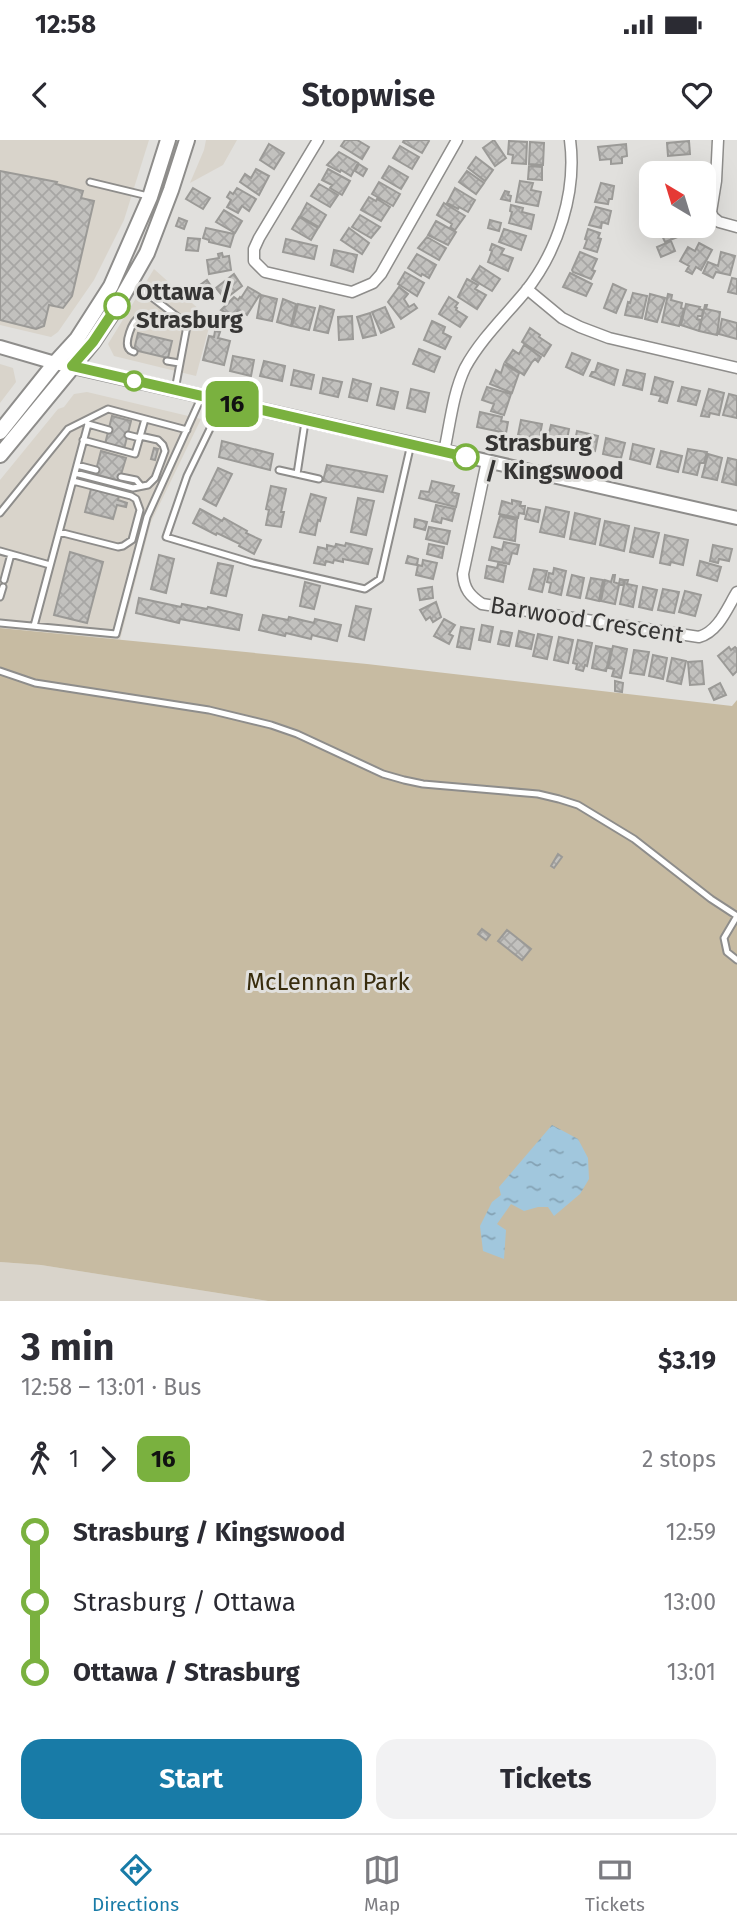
<!DOCTYPE html>
<meta charset="utf-8">
<style>
body{margin:0;font-family:"Fira Sans",sans-serif;background:#f2f2f3;color:#2b2b33;height:100vh;display:flex;flex-direction:column;font-size:26px;white-space:nowrap}
*{box-sizing:border-box;margin:0}
p{font-size:23px;color:#7c7c81}
.icon{flex:none;width:38px;height:38px;fill:none;stroke:currentColor;stroke-width:2;stroke-linecap:round;stroke-linejoin:round}
.map{position:relative;height:1161px;overflow:hidden}
.panel{display:flex;flex-direction:column;background:#fff;flex:1}
.panel>*{flex:none}
.badge{padding:0 14px;border-radius:10px;font-size:24px;line-height:46px}
.needle{width:46px;rotate:322deg}
.controls{position:absolute;left:639px;top:21px;display:grid;gap:14px}
.controls a{display:grid;place-items:center;width:77px;height:77px;border-radius:14px;background:#fff;box-shadow:0 7px 28px #0002;font-size:35px}
.map>.badge{position:absolute;translate:-50% -50%;box-shadow:0 0 0 4px #fff}
.legs{display:flex;align-items:center;gap:10px;height:77px;padding:0 21px;font-size:23px}
.legs p{margin-inline-start:auto}
.overview{display:flex;align-items:center;justify-content:space-between;height:119px;padding:0 21px}
h1{font-size:38px;font-weight:700;line-height:52px}
.button{display:flex;gap:14px;margin-top:auto;padding:14px 21px}
.button a{flex:1;height:80px;border-radius:21px;background:#187ba7;color:#fff;font-size:28px;font-weight:700;line-height:80px;text-align:center}
.button a+a{background:#f2f2f3;color:#2b2b33}
ul{padding:0 21px;list-style:none}
li{display:flex;align-items:center;gap:24px;height:70px;font-size:26px}
li i{display:grid;place-items:center;width:10px;height:100%;margin:0 9px;background:currentColor}
li i::after{content:'';width:18px;height:18px;margin:-9px;border:5px solid;border-radius:50%;background:#fff}
li p{margin-inline-start:auto}
li:first-child i{background:linear-gradient(#0000 50%,currentColor 0)}
li:last-child i{background:linear-gradient(currentColor 50%,#0000 0)}
.status{display:flex;justify-content:space-between;align-items:center;height:49px;padding:0 35px;background:#fff;direction:ltr}
.status svg{height:19px;fill:currentColor}
header{display:flex;justify-content:space-between;align-items:center;height:91px;padding:0 21px;background:#fff;font-size:32px;font-weight:700}
.dock{display:flex;justify-content:space-around;align-items:center;height:98px;border-top:2px solid #e1e1e2;background:#fff;font-size:19px;color:#7c7c81}
.dock a{display:grid;justify-items:center;gap:4px}
.dock .active{color:#187ba7}
.map>svg:first-child{display:block}
.built{fill:#d9d4cb}
.green{fill:#c7bba2}
.water{fill:url(#water-ripples)}
.building{fill:url(#building-cross-hatch);stroke:#9b9a97;stroke-width:2}
.lines{fill:none;stroke-linecap:round;stroke-linejoin:round}
.service-casing{stroke:#8e8d8b;stroke-width:9}
.minor-casing{stroke:#8e8d8b;stroke-width:13}
.tertiary-casing{stroke:#8e8d8b;stroke-width:16}
.secondary-casing{stroke:#8e8d8b;stroke-width:18}
.service{stroke:#fff;stroke-width:5}
.minor{stroke:#fff;stroke-width:10}
.tertiary{stroke:#fff;stroke-width:12}
.secondary{stroke:#fff;stroke-width:14}
.line-1-casing{stroke:#fff;stroke-width:16}
.line-1{stroke:#7ab13f;stroke-width:10}
.stop-1-dot{fill:#fff;stroke:#7ab13f;stroke-width:3.5}
.labels{text-anchor:middle;stroke-width:6;stroke-linejoin:round;paint-order:stroke}
.stop-label{font-size:24px;font-weight:bold;fill:#363534;stroke:#e1e0dd;text-anchor:start}
.street-label{font-size:24px;fill:#363534;stroke:#e1e0dd}
.park-label{font-size:24px;fill:#382c0d;stroke:#e1e0dd}
</style>
<div class="status"><b>12:58</b><svg viewBox="0 0 49 12"><path d="M0 12V9h3v3zM5 12V6h3v6zM10 12V3h3v9zM15 12V0h3v12zM26 1h20v11H26zM47 4h2v5h-2z"/></svg></div>
<header><svg class="icon" aria-label="back" viewBox="0 0 24 24"><path d="M15 5l-7 7 7 7"/></svg>Stopwise<svg class="icon" aria-label="heart" viewBox="0 0 24 24"><path d="M12 20l-8-8c-3-5 5-10 8-4 3-6 11-1 8 4z"/></svg></header>
<div class="map">
<svg width="737" height="1161" viewBox="0 0 737 1161">
<defs>
<pattern id="water-ripples" width="26" height="14" patternUnits="userSpaceOnUse" patternTransform="scale(1.75)"><rect width="26" height="14" fill="#a1c7dd"/><path d="M2 4q2-2 4 0t4 0M15 11q2-2 4 0t4 0" fill="none" stroke="#84a2b4"/></pattern>
<pattern id="building-cross-hatch" width="8" height="8" patternUnits="userSpaceOnUse" patternTransform="scale(1.75)"><rect width="8" height="8" fill="#c2c1be"/><path d="M0 0l8 8M0 8l8-8" fill="none" stroke="#a7a6a4"/></pattern>
</defs>
<rect width="100%" height="100%" fill="#e1e0dd"/>
<path class="built" d="M0 0H149L124 80 94 140 58 192 51 197 0 185Z
M206 0H237L223 25 190 43 204 10Z
M154 129 211 180 196 236 114 216 108 204Z
M0 224 13 228 16 242 0 263Z
M87 252 201 279 151 382 120 500 0 488V340L58 269 64 267 74 254Z
M0 1122 41 1125 268 1161H0Z"/>
<path class="green" d="M0 488 367 524 732 566 737 560V1161H268L41 1125 0 1122Z"/>
<path class="water" d="M552 985 578 999 588 1018 589 1039 580 1054 554 1076 548 1067H538L524 1071 511 1064 497 1084 506 1090 504 1119 483 1111 480 1086 492 1062 501 1055 499 1047Z"/>
<path class="building" d="M345 0H357L369 7 362 19 341 6Z
M404 0H428L429 1 422 13 403 2Z
M494 0 506 18 495 26 483 8Z
M509 1 527 2 526 24 512 23 513 15 508 14Z
M689 1 690 14 668 16 667 3Z
M530 2 544 3 543 25 529 24Z
M269 4 284 13 274 29 260 20Z
M626 4 627 16 622 17V23L611 24V19L600 20 598 7Z
M400 6 419 17 412 29 393 18Z
M339 12 358 23 351 36 341 30 340 32 327 25Z
M476 17 493 30 485 41 468 28Z
M359 24 367 29 363 36 355 31Z
M389 26 408 37 401 49 382 38Z
M529 26 542 27V40L528 39Z
M256 29 269 36 259 55 240 42 245 34 251 38Z
M328 29 350 41 342 55 330 48 332 45 322 40Z
M686 30V33H661Z
M0 31 57 42 56 44 83 51 81 58 94 61 72 156 63 168 49 165 44 186 36 189 0 180Z
M467 31 484 43 476 54 459 42Z
M520 41 533 43 531 50 541 52 538 66 516 62Z
M379 42 400 54 393 66 372 54Z
M601 43 614 46 612 59H609L608 64 595 62Z
M319 44 338 55 330 67 311 56Z
M193 48 210 58 203 69 186 59Z
M237 48 256 59 249 71 242 66 238 73 227 67 231 60 227 57 230 52 233 54Z
M455 48 475 60 468 72 459 67 458 69 447 63Z
M505 51 509 52 508 55 511 56 510 61 501 59Z
M369 57 376 61 377 59 390 67 381 81 361 70Z
M307 63 326 75 319 87 300 76Z
M444 63 465 76 455 90 450 88 452 84 437 75Z
M511 65 523 68 522 72 534 75 531 89 509 83 512 72 510 71Z
M596 67 611 71 608 84 602 82 601 88 589 85Z
M224 70 242 81 235 93 216 82Z
M360 75 380 87 371 98 352 87Z
M299 77 318 88 311 100 292 89Z
M179 78 187 81 184 89 176 86Z
M490 80 501 83 499 91 488 88Z
M436 81 456 92 448 105 428 95Z
M668 86H685L688 93 665 102 659 89Z
M206 88 234 94 230 107 209 102V100L203 98Z
M349 88 369 103 362 114 341 100Z
M504 89 526 96 521 110 499 102Z
M588 89 600 93 598 98 601 99 597 112 584 108 587 100 585 99Z
M427 97 446 108 439 120 418 108Z
M188 98 200 99 198 111 186 110Z
M286 99 317 106 314 119 283 112Z
M671 101 675 111 661 117 657 107Z
M699 103 712 110 701 130 696 127 692 134 686 131 689 126 680 121 688 107 695 111Z
M492 104 504 109 501 114 513 118 508 131 488 122 492 111 490 110Z
M334 110 357 115 353 132 331 125Z
M580 112 597 119 592 130 595 131 591 139 573 132 572 130Z
M721 112 735 116 730 135 716 132 713 138 703 133 708 122 718 126Z
M222 113 223 117 229 116 231 130 209 134 207 120 219 118 218 114Z
M417 114 436 125 429 138 422 134 421 136 408 128Z
M480 126 500 139 492 151 472 139Z
M405 132 424 143 417 156 398 144Z
M570 133 592 144 586 156 563 147Z
M234 134 242 146 225 159 216 148Z
M732 138 737 139V154L728 152Z
M467 139 478 145 475 149 486 155 477 169 458 157Z
M207 140 213 149 203 157 196 148Z
M613 144 626 150 616 173 604 168Z
M248 147 260 154 247 175 238 170 234 177 221 170 234 157 238 160 240 157 241 158Z
M399 147 408 154 404 159 409 167 414 164 417 168 401 179 388 162Z
M633 153 647 156 642 178 625 175 628 162 630 163Z
M650 154 665 158 657 182 645 179Z
M668 154 672 155 671 160 682 163 681 168 684 169 679 186 662 182Z
M261 155 277 159 272 181 257 178Z
M449 157 458 163 455 167 457 168 456 170 467 177 460 187 439 174Z
M283 159 296 164 291 186 277 182Z
M298 164 315 168 309 190 292 186Z
M686 164 700 167 699 169 703 170 702 176H698L697 179 701 180 699 191 681 185Z
M705 165H707L706 169 720 172 717 195 699 191Z
M320 166 334 170 328 193 314 190Z
M385 167 394 187 381 193 372 172Z
M370 173 376 195 363 198 357 177Z
M352 176 353 199 339 200 338 177Z
M722 179 737 183V199L719 194Z
M432 181 445 187 443 193 451 197 445 209 424 200Z
M530 188 540 195 539 197 551 205 544 216 522 202Z
M215 191 220 192 218 198 230 201 224 225 203 220 209 196 214 197Z
M138 193 172 201 168 218 134 210Z
M524 205 541 217 538 222 535 219 532 222 524 235 505 222 513 210 519 214Z
M419 209 440 217 434 232 413 224Z
M572 213 590 220 583 235 566 227Z
M233 216 254 220 251 236 230 231Z
M264 221 285 226 282 241 260 236Z
M598 223 618 230 614 245 590 236 592 232H595Z
M504 224 519 233 512 253 490 244 496 230 501 233Z
M294 230 314 235 311 249 291 245Z
M627 230 645 234 642 250 623 245Z
M655 237 673 242 667 263 659 261 661 256 651 254Z
M323 238 342 242 338 257 320 253Z
M353 239 371 244 367 261 349 257Z
M487 247 511 254 504 275 491 271 494 264 482 260Z
M682 247 700 251 696 265 678 261Z
M381 248 398 252 394 269 377 265Z
M411 249 429 253 425 272 407 268Z
M709 249 724 253 719 275 710 273 709 277 701 276Z
M729 254 737 256V278L723 275Z
M480 272 502 277 501 281 508 282 506 293 477 287Z
M112 276 131 281 124 309 105 304Z
M521 280 542 284 539 300 518 295Z
M551 285 569 289 566 305 547 301Z
M577 291 598 296 595 311 574 306Z
M606 298 625 303 621 318 603 314Z
M222 301 273 314 270 330 219 317Z
M633 304 654 309 650 324 630 319Z
M154 308 158 309 155 320 151 319Z
M688 309 707 312 704 323H700L697 335 683 332Z
M101 311 126 318 119 341 95 334Z
M661 311 682 316 678 332 657 327Z
M708 314 722 318 717 340 702 337Z
M728 318 737 320 736 345 722 342Z
M327 325 387 336 383 352 323 341Z
M218 328 232 334 216 366 203 359Z
M432 341 454 346 452 352 459 354 456 367 419 358 421 351 429 352Z
M271 346 286 349 281 372H284L281 387 266 385 269 370 266 369Z
M91 349 119 356 118 360 127 363 126 367 117 365 113 379 85 372Z
M311 354 326 358 320 381 318 380 315 395 300 392Z
M358 358 374 361 366 395 351 392Z
M512 360 521 362 520 366H525L524 374 519 373 518 378 499 374 502 361 512 364Z
M436 365 455 369 452 381 442 378 441 383 432 381Z
M546 367 569 372 564 397 540 392Z
M528 368 540 370 538 382 525 379Z
M200 369 222 381 224 378 247 391 246 393 261 400 254 414 239 406 240 404 217 393 216 395 193 383Z
M575 373 600 379 595 404 570 399Z
M500 376 517 380 515 401 494 397Z
M415 379 427 382 425 390 414 387Z
M605 381 629 386 624 411 600 405Z
M429 387 450 391 447 404 426 399Z
M635 388 659 393 653 417 630 412Z
M665 395 688 400 683 425 671 422 670 425 660 423Z
M504 402 519 405 517 414 512 413 509 424 489 420 492 407 502 410Z
M346 403 372 409 368 424 343 419V422L334 420 333 423 326 421 325 425 314 423 318 407 327 409V405L335 407 336 404 345 406Z
M429 404 444 407 442 418 427 414Z
M713 405 732 409 729 421 719 419 718 423 710 421Z
M70 412 103 422 87 483 54 475Z
M159 415 174 419 166 453 151 449Z
M408 416 418 419 417 425 406 423Z
M423 420 437 423 433 439 416 435 418 425 422 426Z
M700 421 721 427 717 441 697 435Z
M218 423 233 426 226 456 211 453Z
M498 424 506 426 503 442 485 438 487 426 497 428Z
M554 428 566 431 561 455 549 452 551 443 547 442 549 433 553 434Z
M534 429 547 431 542 452 529 449Z
M572 435 584 438 580 458 567 455Z
M613 435H615L614 442 619 444 620 439 624 440 623 445H619L615 464 601 461 605 440 611 442Z
M591 438 603 440 599 461 586 458Z
M625 440H628L627 444 637 446 633 467 620 464Z
M305 442 320 446 314 469 300 466Z
M432 447 433 458 420 460 418 449Z
M643 447 657 450 652 470 639 467Z
M663 449 679 452 674 473 658 470Z
M685 451 701 455 695 476 679 472Z
M139 458 181 467 182 464 207 469 208 467 242 475 239 490 180 479 179 483 136 473Z
M436 462 441 477 433 482 430 477 426 480 420 470Z
M356 466 371 469 364 500 349 496Z
M263 475 288 480 289 477 314 483 315 479 341 485 337 501 312 495 311 499 286 493 285 496 259 490Z
M444 479 455 485 449 494 453 496 449 504 434 496Z
M482 485 493 487 490 502 479 500Z
M461 487 474 489 470 509 457 507Z
M501 491 512 493 509 506 498 504Z
M519 491 534 495 531 509 516 506Z
M538 494 552 497 547 519 533 516Z
M559 497 573 500 568 523 554 520Z
M578 500 592 503 587 526 585 525 583 531 576 529 577 524 573 523Z
M596 506 611 509 606 531 592 528Z
M613 506 627 509 621 538 612 536 614 529 608 528Z
M729 507 731 510 735 507 737 509V531L733 535 718 516Z
M634 510 649 512 644 535 630 533Z
M653 515 667 518 663 539 649 536Z
M672 518 686 521 681 544 667 541Z
M702 521 704 544 690 545 688 522Z
M615 541 623 543 622 552 615 551Z
M720 543 726 555 714 560 709 549Z
M558 714 562 717 554 728 551 726Z
M482 789 490 795 486 800 478 794Z
M507 790 531 809 522 820 498 801Z"/>
<g class="lines">
<defs>
<path id="service" d="M90 42 148 56
M130 144 141 149 183 181 187 186 175 250
M134 212C132 211 130 211 129 209 124 203 132 181 139 178 153 173 159 189 170 171
M167 221 179 223
M223 262 187 336 166 397 253 423 365 449 380 439 411 304
M88 284 109 290
M128 295 140 298
M83 300 135 314 145 279
M77 325 96 330
M279 330 319 339
M75 333 133 348 148 345 155 338 165 311 163 305 158 300 140 296
M297 334 305 282
M121 337 136 340 141 346
M0 373 68 289 108 269 187 290
M59 392 118 407 123 406 132 400 140 370 136 359 131 356 73 341
M0 411 50 425
M4 440 11 414
M0 457 3 447
M0 483 116 494 147 377 201 258
M34 486 88 284 86 280
M0 531 35 543 209 570 271 585 297 594 383 634 404 640 423 644 538 654 559 659 578 665 634 699 711 759 737 776
M737 776 724 798 727 812 737 820"/>
<path id="minor" d="M318 0 259 98 254 109V121L265 132 352 152 373 143 381 134 457 0
M718 0 716 41 711 72 713 77 719 82 737 87
M527 149 562 178 580 187 609 198 737 228
M444 312C450 284 453 253 465 228 480 200 505 176 525 152 558 111 577 52 570 0
M487 321 463 434C464 449 470 456 482 464L699 497C719 491 727 468 737 452"/>
<path id="tertiary" d="M0 207 55 223 175 250 737 378"/>
<path id="secondary" d="M0 292 55 223 77 199 111 146 150 57 168 0
M0 315 93 202 117 166 147 113 171 50 187 0"/>
</defs>
<use href="#service" class="service-casing"/>
<use href="#minor" class="minor-casing"/>
<use href="#tertiary" class="tertiary-casing"/>
<use href="#secondary" class="secondary-casing"/>
<use href="#service" class="service"/>
<use href="#minor" class="minor"/>
<use href="#tertiary" class="tertiary"/>
<use href="#secondary" class="secondary"/>
</g>
<g class="lines">
<defs>
<path id="line-1" d="M117 166 93 202 72 226 466 317"/>
</defs>
<use href="#line-1" class="line-1-casing"/>
<use href="#line-1" class="line-1"/>
</g>
<g class="stop-1-dot">
<circle cx="117" cy="166" r="12"/>
<circle cx="134" cy="241" r="9"/>
<circle cx="466" cy="317" r="12"/>
</g>
<g class="labels">
<g class="stop-label">
<text x="136" y="160">Ottawa /<tspan x="136" dy="28">Strasburg</tspan></text>
<text x="485" y="311">Strasburg<tspan x="485" dy="28">/ Kingswood</tspan></text>
</g>
<g class="street-label">
<text transform="translate(587 480) rotate(9)" y="8">Barwood Crescent</text>
</g>
<g class="park-label">
<text x="328" y="850">McLennan Park</text>
</g>
</g>
</svg>
<div class="controls">
<a><svg class="needle" viewBox="-14 -14 28 28"><path d="M0-13l5 13h-10z" fill="#e53935"/><path d="M0 13l5-13h-10z" fill="#7c7c81"/></svg></a>
</div>
<b class="badge" style="left:232px;top:264px;background:#7ab13f;color:#111">16</b>
</div>
<section class="panel">
<div class="overview"><div><h1>3 min</h1><p>12:58 – 13:01 · Bus</p></div><b>$3.19</b></div>
<div class="legs"><svg class="icon" aria-label="walk" viewBox="0 0 24 24"><circle cx="13" cy="4" r="2"/><path d="M13 8l-2 6 4 7M11 14l-3 7M7 12l3-4h3l4 4"/></svg>1<svg class="icon" aria-label="forward" viewBox="0 0 24 24"><path d="M9 5l7 7-7 7"/></svg><b class="badge" style="background:#7ab13f;color:#111">16</b><p>2 stops</p></div>
<ul>
<li><i style="color:#7ab13f"></i><b>Strasburg / Kingswood</b><p>12:59</p></li>
<li><i style="color:#7ab13f"></i><span>Strasburg / Ottawa</span><p>13:00</p></li>
<li><i style="color:#7ab13f"></i><b>Ottawa / Strasburg</b><p>13:01</p></li>
</ul>
<div class="button"><a>Start</a><a>Tickets</a></div>
</section>
<nav class="dock">
<a class="active"><svg class="icon" aria-label="directions" viewBox="0 0 24 24"><path d="M12 3l9 9-9 9-9-9zM9 14v-3h6M13 9l2 2-2 2"/></svg>Directions</a>
<a><svg class="icon" aria-label="map" viewBox="0 0 24 24"><path d="M3 6l6-2 6 2 6-2v14l-6 2-6-2-6 2zM9 4v14M15 6v14"/></svg>Map</a>
<a><svg class="icon" aria-label="tickets" viewBox="0 0 24 24"><path d="M3 7h18v10H3zM15 7v10"/></svg>Tickets</a>
</nav>
